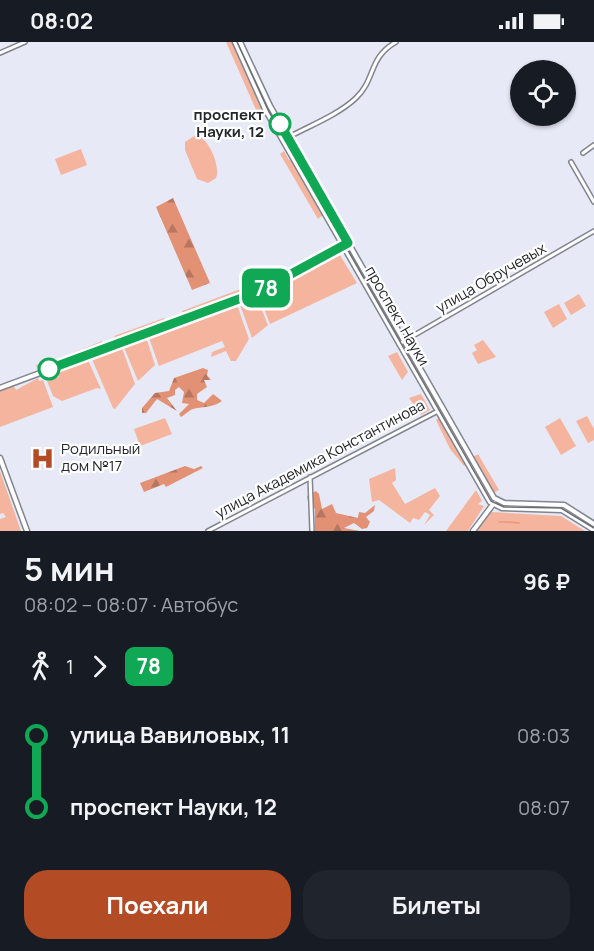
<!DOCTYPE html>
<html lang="ru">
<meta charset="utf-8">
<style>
body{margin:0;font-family:Manrope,sans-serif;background:#20242c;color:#f1f3f6;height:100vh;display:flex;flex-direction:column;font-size:22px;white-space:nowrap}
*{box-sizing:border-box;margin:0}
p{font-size:20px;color:#9ea1a6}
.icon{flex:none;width:33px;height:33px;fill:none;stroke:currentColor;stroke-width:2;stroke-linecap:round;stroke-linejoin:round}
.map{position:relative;height:489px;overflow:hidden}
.drawer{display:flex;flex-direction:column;background:#171b24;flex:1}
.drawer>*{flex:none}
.badge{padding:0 12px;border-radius:9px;font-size:21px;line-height:39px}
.controls{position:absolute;left:510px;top:18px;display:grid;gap:12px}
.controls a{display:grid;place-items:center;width:66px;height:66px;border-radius:50%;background:#171b24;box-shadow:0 2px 4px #0004;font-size:30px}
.map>.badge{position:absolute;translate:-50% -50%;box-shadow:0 0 0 3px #fff}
.legs{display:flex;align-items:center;gap:9px;height:66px;padding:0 24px;font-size:20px}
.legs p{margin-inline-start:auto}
.headline{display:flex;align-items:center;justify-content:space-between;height:102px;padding:0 24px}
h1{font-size:33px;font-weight:700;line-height:45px}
.primary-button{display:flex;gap:12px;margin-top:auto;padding:12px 24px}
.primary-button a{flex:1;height:69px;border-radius:24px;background:#b34c25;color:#fff;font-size:24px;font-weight:700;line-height:69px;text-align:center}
.primary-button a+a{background:#20242c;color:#f1f3f6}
ul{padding:0 24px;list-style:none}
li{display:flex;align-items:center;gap:21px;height:72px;font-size:22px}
li i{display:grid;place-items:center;width:9px;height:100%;margin:0 8px;background:currentColor}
li i::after{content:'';width:15px;height:15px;margin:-8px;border:4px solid;border-radius:50%;background:#171b24}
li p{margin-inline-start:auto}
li:first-child i{background:linear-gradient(#0000 50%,currentColor 0)}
li:last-child i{background:linear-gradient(currentColor 50%,#0000 0)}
.status{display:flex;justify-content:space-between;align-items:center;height:42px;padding:0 30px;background:#171b24;direction:ltr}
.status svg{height:16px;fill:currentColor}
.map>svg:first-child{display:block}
.green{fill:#f4b49e}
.forest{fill:url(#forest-firs)}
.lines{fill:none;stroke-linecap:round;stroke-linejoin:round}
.stream{stroke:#ea987c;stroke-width:1.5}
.street-casing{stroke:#82858f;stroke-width:6}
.secondary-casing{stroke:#82858f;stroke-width:7}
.street{stroke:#fff;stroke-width:3}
.secondary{stroke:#fff;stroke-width:4}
.tram{stroke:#6c6e75;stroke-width:1.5}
.line-1-casing{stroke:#fff;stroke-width:14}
.line-1{stroke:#10a855;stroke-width:9}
.stop-1-dot{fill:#fff;stroke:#10a855;stroke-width:3}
.labels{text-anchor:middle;stroke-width:4.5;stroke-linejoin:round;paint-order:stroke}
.stop-label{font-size:15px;font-weight:bold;fill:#25262a;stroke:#fff;text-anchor:end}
.street-label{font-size:15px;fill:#25262a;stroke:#fff}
.poi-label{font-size:15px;fill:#25262a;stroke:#fff;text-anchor:start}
</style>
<div class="status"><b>08:02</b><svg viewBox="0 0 49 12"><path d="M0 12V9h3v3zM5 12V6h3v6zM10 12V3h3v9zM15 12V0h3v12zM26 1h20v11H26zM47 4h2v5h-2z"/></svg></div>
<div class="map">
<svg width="594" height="489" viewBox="0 0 594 489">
<defs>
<pattern id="forest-firs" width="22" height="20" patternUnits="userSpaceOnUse" patternTransform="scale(1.5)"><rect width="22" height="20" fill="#e29175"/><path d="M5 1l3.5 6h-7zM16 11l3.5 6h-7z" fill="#b77660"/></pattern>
</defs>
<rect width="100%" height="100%" fill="#e7eaf6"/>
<path class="green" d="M226 0H232L262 66 257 70Z
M196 93C208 95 221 124 216 136L208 141 197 137 185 108V100Z
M81 107 87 123 61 133 55 117Z
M284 109 289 118 291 117 323 173 318 177 280 112Z
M338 210 357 241 270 282 259 254 282 244 281 241Z
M254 242 256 248 184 275 182 269Z
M579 252 586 264 571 273 564 261Z
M256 253 268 283 252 296 239 260Z
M236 260 249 297 236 319H231L226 309 211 315 212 310 225 305 222 299 159 324 148 293Z
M559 262 567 277 553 286 544 270Z
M164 276 166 281 116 300 114 294Z
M146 295 155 323 138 339 123 303Z
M483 298 496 315 478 322 472 311 477 308 474 303Z
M102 299 104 304 41 328 37 326 36 323 56 318Z
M121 303 135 342 115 367 113 366 91 315Z
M397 310 408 330 402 338 388 314Z
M87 316 101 347 97 346 62 359 53 354 47 339 59 335 57 328Z
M38 336 39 339 43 338 53 365 0 385V348L13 343 16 348Z
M421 352 430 368 421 373 409 356Z
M587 374 594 387V398L588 401 576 379Z
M165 376 172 392 140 404 134 387Z
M439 376 466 423 464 424 450 407 436 378Z
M560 376 576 404 561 413 545 385Z
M478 412 499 448 493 451 473 415Z
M395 426 396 438 392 441 405 462 435 446 440 454 429 468 434 473 424 483 430 473 425 470 419 478 413 476 410 481 379 458 372 460 369 437Z
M0 429 21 489H0V477L6 475 3 471 0 472Z
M476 448 482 459 478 462 484 464 468 489H446Z
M491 470 561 474 585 489H477Z"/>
<path class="forest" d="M173 156 210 241 192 248 156 165Z
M203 326 208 328 207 333 211 338H204L207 345 197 352V358L204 361 213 352 222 359C212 366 205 364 193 367 189 368 185 373 181 375L179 372 189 362 182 361 184 350 179 345 175 348V353L167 356 177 369 157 357 146 371H142V366L155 351 169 349 174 336Z
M185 424 194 427 201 424 203 426 166 445 164 442 144 450 140 441Z
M316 449 319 452 322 467 332 462 336 471 358 476 359 470 365 471 375 463 374 469 366 475 370 480 367 486 362 487 354 481 344 486 360 489H315V467L308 459 307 454Z"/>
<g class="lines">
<path class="stream" d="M499 480H506
M507 480 519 481"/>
<defs>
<path id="street" d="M0 11 25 0
M287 96C309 84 338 73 356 56 376 37 368 16 396 0
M583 111 594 103
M571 120 594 160
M399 302 594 189
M310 435 312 489
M208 489 438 369"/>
<path id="secondary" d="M235 0 265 67 490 460 502 466 562 468 594 488
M240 0 270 64 494 456 504 461 564 463 594 482
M0 346 258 250 345 203
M0 416 27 489
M473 489 494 461"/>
</defs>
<use href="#street" class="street-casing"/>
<use href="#secondary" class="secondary-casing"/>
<use href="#street" class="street"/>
<use href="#secondary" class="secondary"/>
<path class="tram" d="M237 0 269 70 491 459 504 465 561 466 594 486"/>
</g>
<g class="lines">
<defs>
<path id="line-1" d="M49 327 258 250 348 201 280 82"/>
</defs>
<use href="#line-1" class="line-1-casing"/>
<use href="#line-1" class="line-1"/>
</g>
<defs>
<symbol id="hospital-bare" viewBox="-9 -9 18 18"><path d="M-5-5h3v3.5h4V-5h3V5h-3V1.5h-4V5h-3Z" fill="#b34c25" stroke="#fff" stroke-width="2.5" paint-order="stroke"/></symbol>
</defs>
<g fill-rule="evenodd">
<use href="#hospital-bare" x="26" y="400" width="33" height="33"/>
</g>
<g class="stop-1-dot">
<circle cx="280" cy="82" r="10"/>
<circle cx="49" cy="327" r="10"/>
</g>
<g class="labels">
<g class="stop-label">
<text x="264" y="78">проспект<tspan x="264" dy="17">Науки, 12</tspan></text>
</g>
<g class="street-label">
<text transform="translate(491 236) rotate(-30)" y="5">улица Обручевых</text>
<text transform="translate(397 274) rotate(60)" y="5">проспект Науки</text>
<text transform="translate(320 417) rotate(-28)" y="5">улица Академика Константинова</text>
</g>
<g class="poi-label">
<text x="61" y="412">Родильный<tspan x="61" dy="17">дом №17</tspan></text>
</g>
</g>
</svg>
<div class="controls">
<a><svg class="icon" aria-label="locate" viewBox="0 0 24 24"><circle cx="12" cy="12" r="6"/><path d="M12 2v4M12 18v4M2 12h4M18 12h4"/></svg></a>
</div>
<b class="badge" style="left:266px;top:246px;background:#10a855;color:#fff">78</b>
</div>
<section class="drawer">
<div class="headline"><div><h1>5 мин</h1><p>08:02 – 08:07 · Автобус</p></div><b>96 ₽</b></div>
<div class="legs"><svg class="icon" aria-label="walk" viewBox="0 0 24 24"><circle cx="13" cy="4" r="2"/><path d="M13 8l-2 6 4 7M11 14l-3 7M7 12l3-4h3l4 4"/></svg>1<svg class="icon" aria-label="forward" viewBox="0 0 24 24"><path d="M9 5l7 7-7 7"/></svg><b class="badge" style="background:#10a855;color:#fff">78</b></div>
<ul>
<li><i style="color:#10a855"></i><b>улица Вавиловых, 11</b><p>08:03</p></li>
<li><i style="color:#10a855"></i><b>проспект Науки, 12</b><p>08:07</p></li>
</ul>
<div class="primary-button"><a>Поехали</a><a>Билеты</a></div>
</section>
